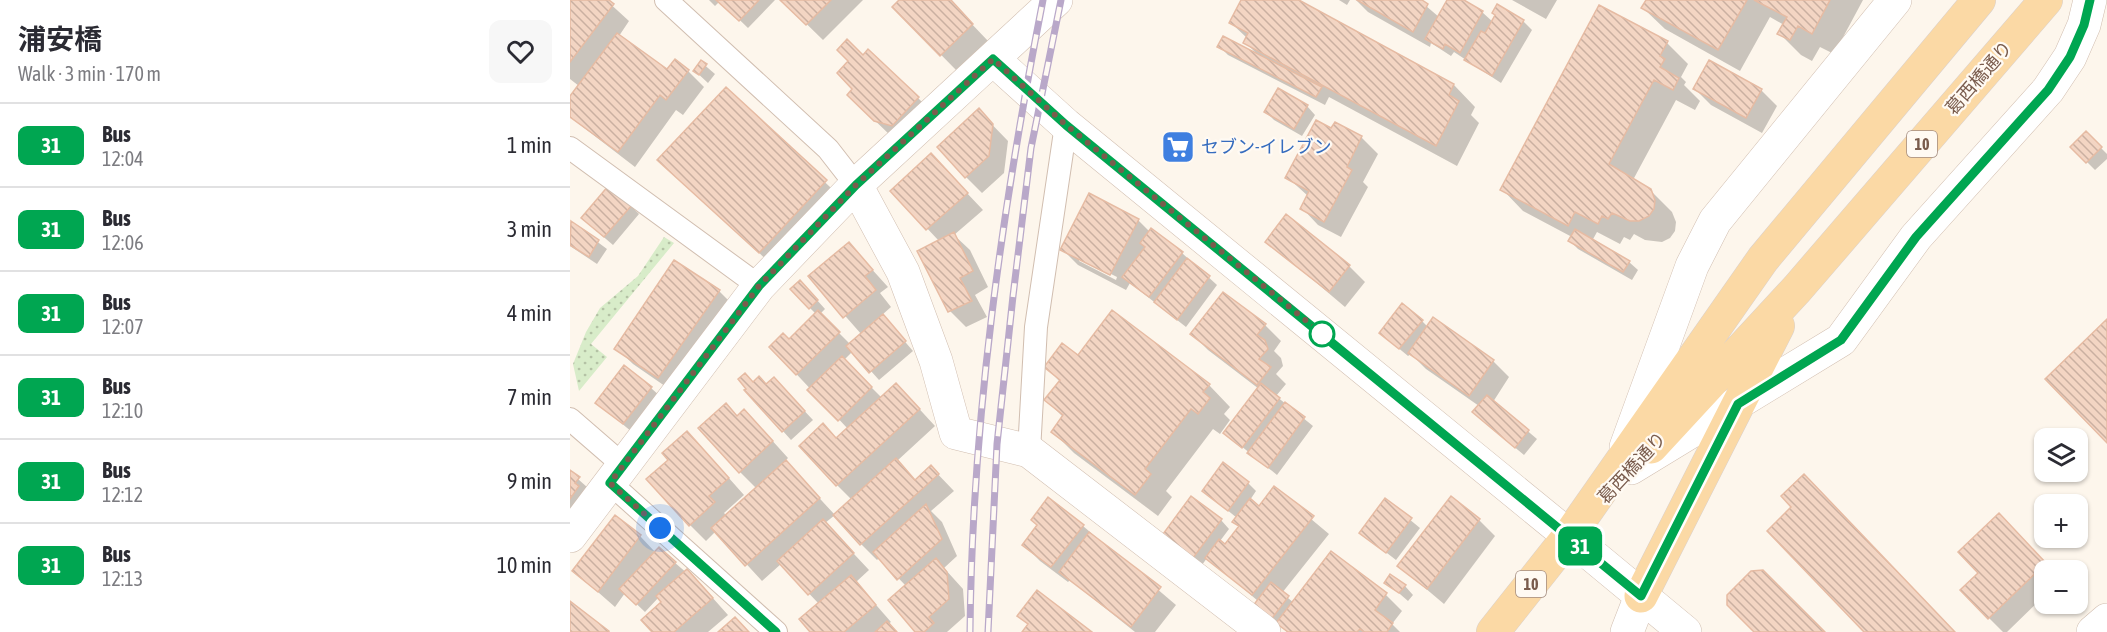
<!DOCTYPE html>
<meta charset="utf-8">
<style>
body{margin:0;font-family:"Asap Condensed","Noto Sans JP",sans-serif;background:#f7f7f7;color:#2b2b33;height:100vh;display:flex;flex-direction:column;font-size:22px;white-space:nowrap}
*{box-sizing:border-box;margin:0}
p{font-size:20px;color:#7c7c81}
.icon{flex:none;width:33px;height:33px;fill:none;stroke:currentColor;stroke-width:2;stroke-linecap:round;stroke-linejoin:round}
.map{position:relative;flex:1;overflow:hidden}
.side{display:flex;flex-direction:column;background:#fff;width:570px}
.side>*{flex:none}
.badge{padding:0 12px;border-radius:9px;font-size:21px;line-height:39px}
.fabs{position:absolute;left:1464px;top:428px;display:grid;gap:12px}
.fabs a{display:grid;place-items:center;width:54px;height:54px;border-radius:12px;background:#fff;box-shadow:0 2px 4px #0004;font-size:30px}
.you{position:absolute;width:30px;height:30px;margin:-15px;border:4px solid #fff;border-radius:50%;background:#1a73e8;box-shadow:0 0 0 9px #1a73e833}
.map>.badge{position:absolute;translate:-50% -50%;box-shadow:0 0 0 3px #fff}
.round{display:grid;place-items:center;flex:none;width:63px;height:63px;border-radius:12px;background:#f7f7f7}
.head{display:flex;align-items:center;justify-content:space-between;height:102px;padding:0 18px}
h1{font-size:28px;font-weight:700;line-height:45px}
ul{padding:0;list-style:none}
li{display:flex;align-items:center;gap:18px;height:84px;padding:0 18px;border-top:2px solid #e1e1e2}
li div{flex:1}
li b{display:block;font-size:22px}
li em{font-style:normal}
li .badge{min-width:66px;font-weight:700;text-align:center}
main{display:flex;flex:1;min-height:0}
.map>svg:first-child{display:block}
.grass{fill:url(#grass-dots)}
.shadow{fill:#0003;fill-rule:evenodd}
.building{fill:url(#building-back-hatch);stroke:#e6bba3;stroke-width:1.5}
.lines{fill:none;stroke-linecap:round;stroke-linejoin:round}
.service-casing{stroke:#d1beb0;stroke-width:24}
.minor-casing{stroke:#d1beb0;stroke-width:34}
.tertiary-casing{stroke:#d1beb0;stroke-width:34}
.primary-casing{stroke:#dad1cd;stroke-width:34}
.service{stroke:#fff;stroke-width:22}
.minor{stroke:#fff;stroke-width:33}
.tertiary{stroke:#fff;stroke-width:33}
.primary{stroke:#fbd9a5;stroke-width:33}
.rail-casing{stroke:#b9a8c9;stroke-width:7}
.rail{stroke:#fffaf3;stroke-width:4.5;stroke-dasharray:14;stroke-linecap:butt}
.line-casing{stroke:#fff;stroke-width:14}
.line{stroke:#00a651;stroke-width:9}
.walk{stroke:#7a5c4d;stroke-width:6;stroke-dasharray:0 10.8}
.stop-dot{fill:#fff;stroke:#00a651;stroke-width:3}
.labels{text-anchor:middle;stroke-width:4.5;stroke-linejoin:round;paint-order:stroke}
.shield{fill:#fffaf3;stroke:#a28b7f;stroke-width:1.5}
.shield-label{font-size:16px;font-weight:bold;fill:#7a5c4d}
.street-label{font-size:18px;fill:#7a5c4d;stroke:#fffaf3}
.shop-label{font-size:18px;fill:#366cbe;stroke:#fffaf3;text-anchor:start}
</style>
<main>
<section class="side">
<div class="head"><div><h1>浦安橋</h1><p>Walk · 3 min · 170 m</p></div><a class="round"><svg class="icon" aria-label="heart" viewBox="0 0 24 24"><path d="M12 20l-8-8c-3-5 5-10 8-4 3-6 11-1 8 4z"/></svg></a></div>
<ul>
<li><span class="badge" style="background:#00a651;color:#fff">31</span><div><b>Bus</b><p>12:04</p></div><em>1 min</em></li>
<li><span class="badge" style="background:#00a651;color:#fff">31</span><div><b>Bus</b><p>12:06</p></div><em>3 min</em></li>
<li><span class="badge" style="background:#00a651;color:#fff">31</span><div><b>Bus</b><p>12:07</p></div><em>4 min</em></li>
<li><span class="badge" style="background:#00a651;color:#fff">31</span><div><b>Bus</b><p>12:10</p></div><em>7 min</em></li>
<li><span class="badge" style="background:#00a651;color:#fff">31</span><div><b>Bus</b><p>12:12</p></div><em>9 min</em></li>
<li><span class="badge" style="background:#00a651;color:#fff">31</span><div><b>Bus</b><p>12:13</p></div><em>10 min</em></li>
</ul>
</section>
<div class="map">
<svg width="1537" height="632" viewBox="0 0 1537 632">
<defs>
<pattern id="grass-dots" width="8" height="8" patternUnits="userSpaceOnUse" patternTransform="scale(1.5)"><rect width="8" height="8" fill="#d8ecc9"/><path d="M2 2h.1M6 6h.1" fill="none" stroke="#b4c2a5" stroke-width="1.8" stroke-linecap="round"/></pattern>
<pattern id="building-back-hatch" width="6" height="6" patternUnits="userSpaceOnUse" patternTransform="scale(1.5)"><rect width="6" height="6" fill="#f3d5c3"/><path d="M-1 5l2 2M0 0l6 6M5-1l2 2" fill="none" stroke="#cab0a1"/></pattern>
</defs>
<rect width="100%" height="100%" fill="#fdf6ec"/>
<path class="grass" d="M94 237 104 243 21 344 37 357 9 391 3 364 16 332 30 308 68 276Z"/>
<path class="shadow" d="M0 0H36L59 21 49 36 97 71H118L134 87 113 115 106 110 65 167 0 117V98L9 86 0 79Z
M139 0H205L178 28 150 1 145 6Z
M212 0H293L253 40Z
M331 0H379L418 41 387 71 324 7Z
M673 0H726L884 85 905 107 901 115 909 123 887 166 759 97 755 105 658 55 649 46 687 54 675 42 677 38 661 23Z
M769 0H780L777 5Z
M786 0H849L869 17 879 0H891L912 12 923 22 953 21 962 30 931 83 884 52 881 56 861 43 860 47 798 12Z
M942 0H987L976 19Z
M1077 0H1293L1264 54 1250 47 1242 61 1231 55 1209 33 1214 25 1200 17 1170 71 1095 29 1073 8Z
M1097 43 1118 64 1111 77 1116 82 1114 85 1130 101 1125 110 1106 100 1063 180 1080 190 1102 212 1106 222 1105 231 1100 238 1092 242 1075 240 1064 234 1060 240 1054 237 1050 244 1027 232 1022 241 1059 262 1068 270 1062 280 1008 249 1000 241 1002 237 953 211 932 189Z
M293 57 348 98 364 114 322 137 295 111 284 89Z
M131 62 145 74 138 83 125 71Z
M156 89 277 203 212 274 111 181Z
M1125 89 1191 90 1207 106 1192 133 1141 105Z
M737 106 745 115 732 136 704 120 696 112Z
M409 111 438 141 434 173 412 193 396 177Z
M766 124 792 138 808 154 793 182 798 187 771 237 748 225 732 208 738 196 717 177Z
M1516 133 1537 154V159L1525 170 1502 147Z
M377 172 413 210 384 235 400 250 418 287 405 295 417 317 396 327 380 311 369 241 322 191Z
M61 206 69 214 43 245 22 227Z
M568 220 580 232 581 230 612 253 647 285 616 327 560 283 556 290 508 265 492 249ZM509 258 547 277 546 280 509 261Z
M2 223 37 249 27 264 0 246Z
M697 241 779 266 795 282 775 307Z
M279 244 318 287 310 293 321 307 312 315 343 351 309 380 283 351 274 360 312 398 342 401 365 426 327 461 346 481 361 467 384 491 361 511 372 522 387 556 374 568 393 589 395 616 377 632H347L336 586 309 558 307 560 291 544 282 500 267 485 253 425 267 439 278 429 201 347 219 341 246 314 240 308 238 290 255 309 250 314 280 344 292 335 240 276Z
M149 291 165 307 105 393 63 364 46 348Z
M863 319 923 361 939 377 923 402 967 439 954 455 912 420 909 406 856 369 841 354 838 356 820 341 852 321 858 327Z
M695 325 711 341 704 351 711 358 713 366 706 374 716 384 706 396 743 426 707 475 655 433 689 389 638 350 622 334Z
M509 357 639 385 660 407 654 414 660 420 650 434 643 429 596 491 602 497 588 516 504 453 483 432 493 417 476 400 490 382 476 367Z
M184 384 212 387 243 420 221 440 176 390Z
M81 388 90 396 62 432 27 403Z
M156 405 168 417 190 427 218 458 215 461 265 515 255 523 299 570 286 582 321 622 318 624 326 632H242L249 604 211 564 192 581 146 531 136 541 120 525 133 449 174 495 154 513 157 516 187 489 170 472Z
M0 472 17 487 0 515Z
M678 483 686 491 680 500 690 508 704 488 759 534 712 593 724 603 816 595 832 611 822 624 830 632H717L711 626 709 628 688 601 637 558 632 565 603 543 651 520 659 529 650 541 655 546 670 528 664 522 667 518 634 491Z
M816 500 850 528 826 560 791 533Z
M909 520 925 536 874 604 829 566Z
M513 526 606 605 585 632H565L500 580 498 582 470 561 454 545Z
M1445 531 1482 570H1474V596L1437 632H1433L1419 618 1410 573Z
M70 536 86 553 89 549 133 587 158 615 138 632H84L93 602 89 597 75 612 55 593 45 607 4 571Z
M816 582 835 586 843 595 838 601Z"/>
<path class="building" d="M0 0H39L44 4 0 62Z
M146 0H189L169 21Z
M210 0H261L236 25Z
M329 0H381L403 24 370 56 322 7Z
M671 0H729L884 84 879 95 889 101 866 146 673 43 678 33 659 23Z
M787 0H852L858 4 843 32Z
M877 0H894L913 11 890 53 875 44 873 49 855 39Z
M1076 0H1177L1148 50 1071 8Z
M1184 0H1260L1242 34 1228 26 1220 40 1207 34 1217 17Z
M927 4 954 20 922 76 894 60 911 31 915 33 925 15 922 13Z
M1029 5 1098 41 1090 56 1095 59 1090 67 1109 78 1103 90 1084 80 1039 164 1081 189 1085 200 1084 209 1079 216 1069 221H1060L1042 213 1038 219 1032 216 1028 224 1005 212 998 226 930 190Z
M47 33 97 69 105 59 119 70 96 100 90 95 48 152 0 117V96Z
M653 36 752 87 746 97 647 47Z
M277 39 293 55 298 49 349 97 322 126 304 121 277 95 282 89 267 73 278 61 267 50Z
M131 60 137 64 129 75 123 71Z
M1139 60 1192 89 1176 118 1123 89Z
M156 87 257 180 189 253 87 160Z
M708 88 738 105 724 129 694 112Z
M409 108 423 124 419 156 395 178 367 147Z
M746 120 761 128 765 122 792 136 777 167 782 170 754 222 730 209 739 191 715 178Z
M1516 131 1532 147 1516 163 1500 147Z
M361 153 398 193 356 230 320 191Z
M39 185 62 205 34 237 11 218Z
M519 193 569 219 540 275 490 250Z
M716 214 780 265 759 292 695 242Z
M1 221 29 240 19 257 0 245Z
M581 228 613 252 579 297 552 277 575 247 570 243Z
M1005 229 1060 261 1053 272 998 241Z
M384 232 403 271 390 278 402 301 378 312 347 251Z
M279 242 303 270 295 276 306 290 273 318 238 276Z
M617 258 640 276 607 320 584 302Z
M104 260 150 290 88 378 44 349Z
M230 280 248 300 239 309 220 289Z
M653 292 696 324 687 335 695 340 698 349 689 359 701 367 687 385 620 334Z
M832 303 853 320 829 349 809 333Z
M248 310 270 332 226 375 199 347 213 333 219 339Z
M542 310 640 384 633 392 640 398 628 414 621 409 575 469 581 474 565 495 481 432 493 415 474 400 490 380 474 367 492 343 508 355Z
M313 314 336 341 299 373 276 346Z
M863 317 924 360 899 396 838 353Z
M1537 319V443L1475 379Z
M272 356 302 387 268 421 237 390Z
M54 365 82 387 53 424 25 403Z
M175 373 183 382 189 376 196 384 204 377 235 411 212 432 174 390 176 389 168 379Z
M326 383 350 409 266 486 229 446 253 423 266 438Z
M691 383 710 398 672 448 653 433Z
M917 395 959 430 945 448 902 412Z
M715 402 735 417 698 468 677 453Z
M156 403 167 416 174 409 203 441 169 473 128 428Z
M117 431 159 478 139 496 145 502 119 526 76 479 98 460 92 453Z
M326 458 345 480 361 465 369 474 290 545 263 515Z
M216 460 250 498 175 566 141 528Z
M653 462 679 482 658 511 632 491Z
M0 470 10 477 5 483 9 486 0 499Z
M1234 474 1385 632H1294L1197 531 1221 507 1211 496Z
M704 486 744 516 682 595 635 558 649 539 655 544 669 526 662 522 680 498 689 506Z
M621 496 652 519 623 558 593 534Z
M881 496 910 519 857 589 827 566Z
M478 497 514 525 481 567 452 545 467 525 461 520Z
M815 498 842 518 816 553 789 533Z
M356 504 372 539 327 580 303 552Z
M1429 513 1476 563 1418 619 1390 590 1408 573 1388 552Z
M45 515 71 535 28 592 2 571Z
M253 519 284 553 238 595 207 561Z
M519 532 591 587 561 627 489 572Z
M89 547 106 562 66 605 49 589Z
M761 551 817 593 805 610 823 623 817 632H794L790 629 787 632H718L706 623Z
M366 558 377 572 379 599 359 617 364 623 354 632H345L318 600Z
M117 569 143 598 104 632H82L71 620 91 602 86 596Z
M1193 570 1255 632H1184L1157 605V595L1181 571Z
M820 574 836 585 829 593 814 583Z
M281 575 306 605 274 632H240L229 619Z
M701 582 719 596 700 621 682 607Z
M467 590 522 632H452L458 624 447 616Z
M0 601 39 631V632H0Z
M165 617 179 632H148Z
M317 621 327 632H305Z"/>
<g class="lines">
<defs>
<path id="service" d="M96 0 258 149 286 185
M0 148 189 286
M0 419 53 465
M459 451 466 327 496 125
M40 483 206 632"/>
<path id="minor" d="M423 59 496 125 999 536
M286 185 333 272 366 361 386 433 459 451 694 632
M1056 447 1122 266 1145 221 1325 0
M1061 468 1271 340 1346 237 1478 90 1500 57 1514 25 1520 0
M0 536 189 286 286 185 486 0
M1523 632 1537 620"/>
<path id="tertiary" d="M999 536 1115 632
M1057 632 1071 596"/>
<path id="primary" d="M1081 447 1227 289 1476 0
M1071 596 1208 326
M923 632 999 536 1193 259 1409 0"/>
</defs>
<use href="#service" class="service-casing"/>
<use href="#minor" class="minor-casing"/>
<use href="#tertiary" class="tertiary-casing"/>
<use href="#primary" class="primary-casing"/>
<use href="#service" class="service"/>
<use href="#minor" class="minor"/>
<use href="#tertiary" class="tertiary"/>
<use href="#primary" class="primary"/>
<defs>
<path id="rail" d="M400 632C402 419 432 209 473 0
M418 632 427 444 443 296 461 148 491 0"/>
</defs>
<use href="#rail" class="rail-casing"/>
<use href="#rail" class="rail"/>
</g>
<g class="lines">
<defs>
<path id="line" d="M206 632 40 483 189 286 286 185 423 59 496 125 1071 596 1168 404 1271 340 1346 237 1478 90 1500 57 1514 25 1520 0"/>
</defs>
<use href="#line" class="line-casing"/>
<use href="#line" class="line"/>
<path class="walk" d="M90 528 40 483 189 286 286 185 423 59 496 125 755 336 752 334"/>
</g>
<defs>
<symbol id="supermarket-square" viewBox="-11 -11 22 22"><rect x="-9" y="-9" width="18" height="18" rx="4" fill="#3f7fe0" stroke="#fffaf3"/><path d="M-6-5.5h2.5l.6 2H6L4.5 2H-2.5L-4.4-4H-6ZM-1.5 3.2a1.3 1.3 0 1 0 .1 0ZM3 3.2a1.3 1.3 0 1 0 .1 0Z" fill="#fff"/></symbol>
</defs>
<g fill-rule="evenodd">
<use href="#supermarket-square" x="589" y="128" width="38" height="38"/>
</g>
<circle class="stop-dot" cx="752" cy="334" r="12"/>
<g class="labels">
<g class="shield">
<rect x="1337" y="131" width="30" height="26" rx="4.5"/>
<rect x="946" y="571" width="30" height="26" rx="4.5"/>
</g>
<g class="shield-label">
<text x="1352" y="150">10</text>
<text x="961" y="590">10</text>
</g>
<g class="street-label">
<text transform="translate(1409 78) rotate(-49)" y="6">葛西橋通り</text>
<text transform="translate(1062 468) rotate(-47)" y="6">葛西橋通り</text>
</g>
<g class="shop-label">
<text x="631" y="153">セブン-イレブン</text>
</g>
</g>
</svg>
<div class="fabs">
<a><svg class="icon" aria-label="layers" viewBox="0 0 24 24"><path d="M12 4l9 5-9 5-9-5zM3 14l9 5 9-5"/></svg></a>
<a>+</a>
<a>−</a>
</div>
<div class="you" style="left:90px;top:528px"></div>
<b class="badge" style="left:1010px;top:546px;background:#00a651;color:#fff">31</b>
</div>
</main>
